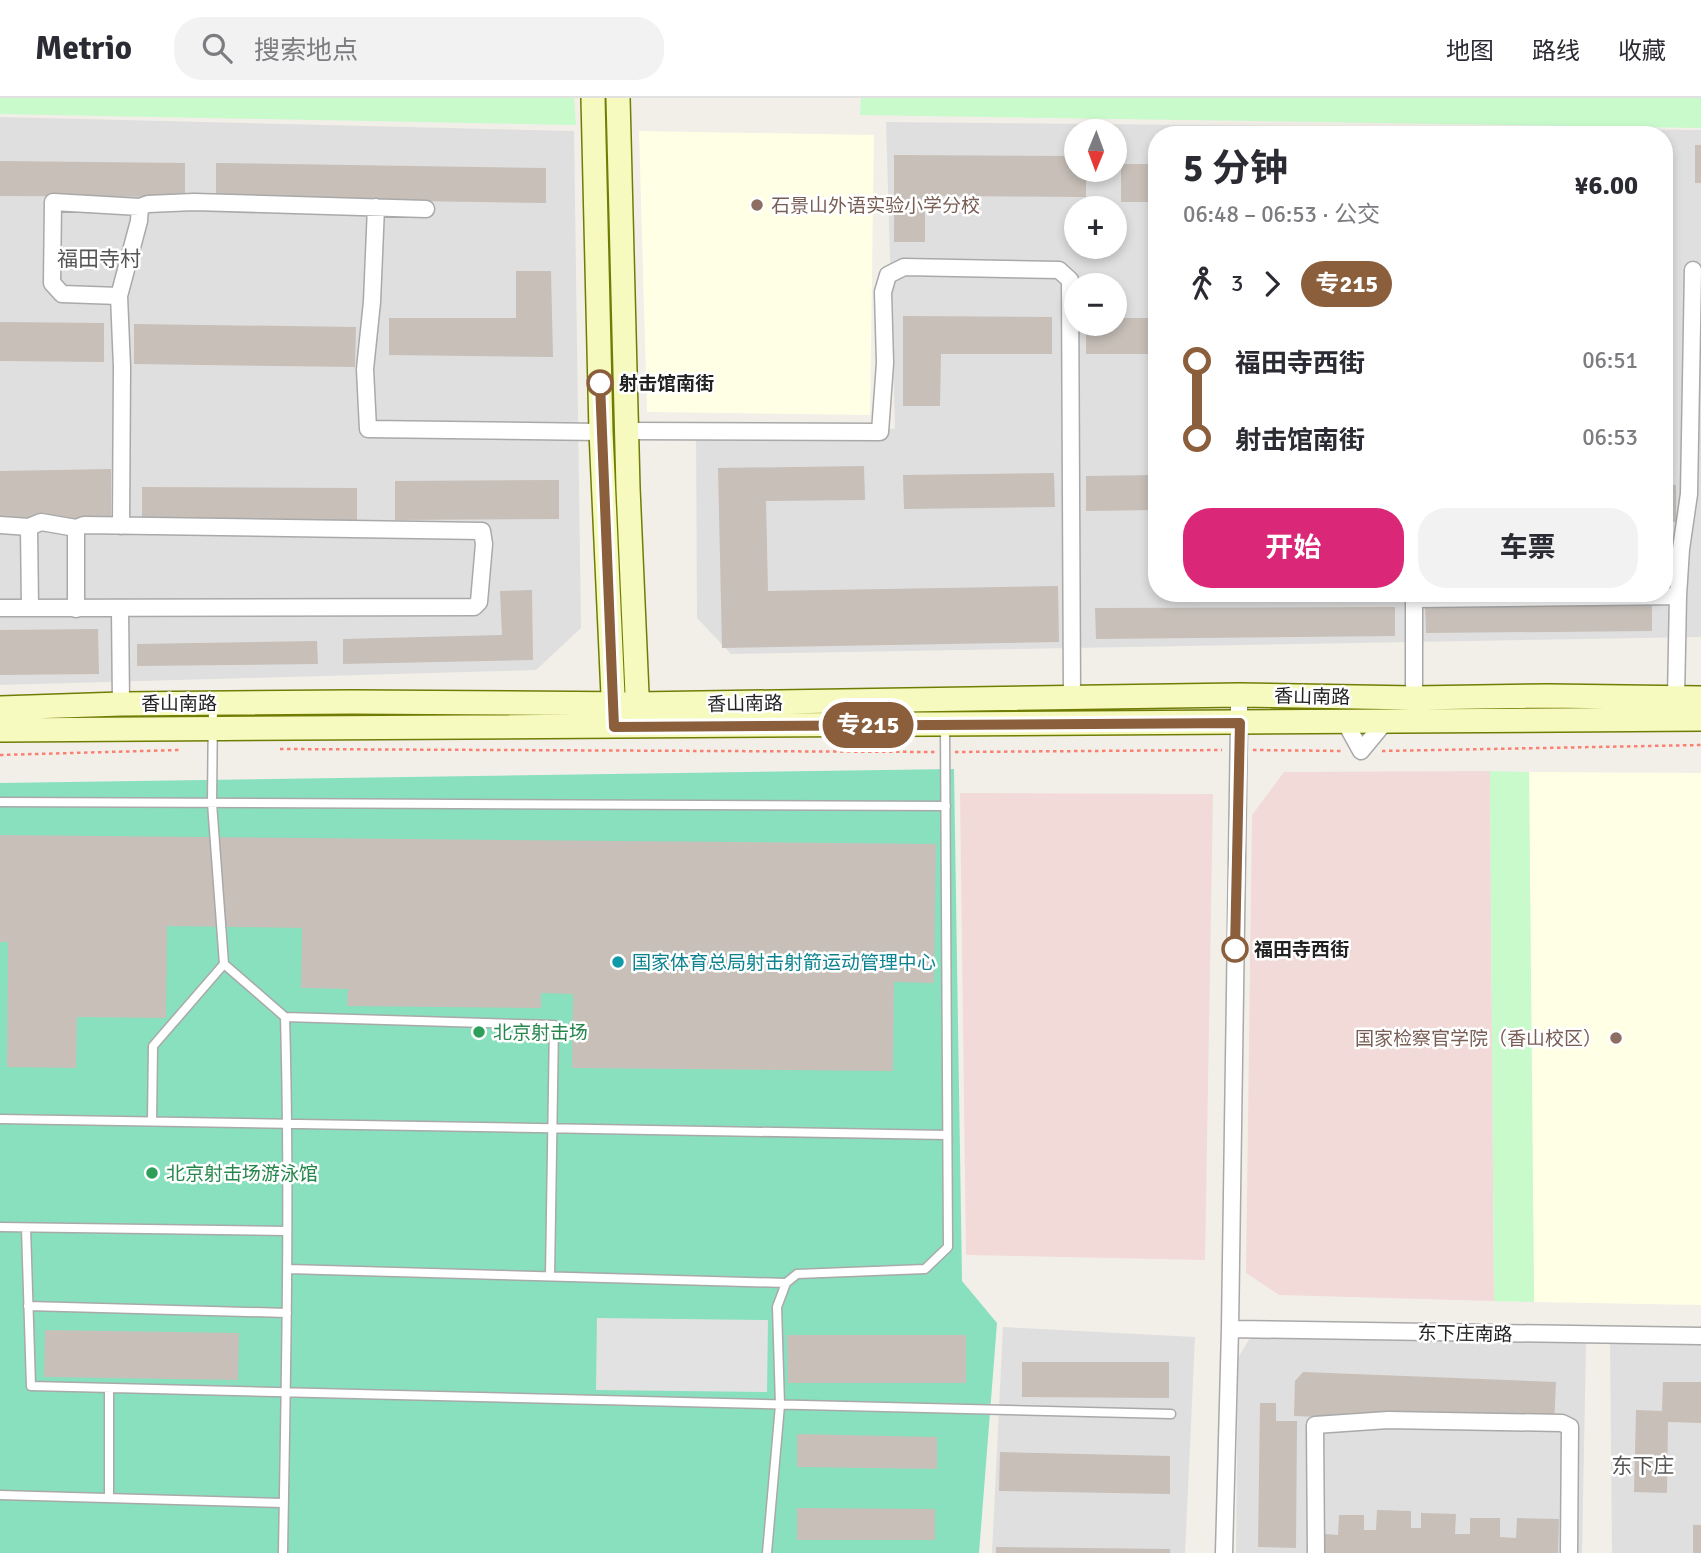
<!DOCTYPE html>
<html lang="zh">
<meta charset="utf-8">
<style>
body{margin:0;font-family:Signika,"Noto Sans SC",sans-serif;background:#f2f2f3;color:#2b2b33;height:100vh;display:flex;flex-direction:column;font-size:26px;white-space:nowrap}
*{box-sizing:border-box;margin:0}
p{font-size:23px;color:#7c7c81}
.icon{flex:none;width:38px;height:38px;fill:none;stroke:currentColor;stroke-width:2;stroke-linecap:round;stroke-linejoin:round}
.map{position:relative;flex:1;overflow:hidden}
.drawer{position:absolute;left:1148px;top:28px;width:525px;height:476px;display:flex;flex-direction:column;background:#fff;border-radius:28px;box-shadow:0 4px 10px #0003}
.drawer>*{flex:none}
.badge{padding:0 14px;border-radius:23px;font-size:24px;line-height:46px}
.needle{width:46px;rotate:181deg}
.buttons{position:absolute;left:1064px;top:21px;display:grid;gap:14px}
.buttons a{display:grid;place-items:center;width:63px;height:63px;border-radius:50%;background:#fff;box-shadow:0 4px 10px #0003;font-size:35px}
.map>.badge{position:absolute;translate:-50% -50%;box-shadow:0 0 0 4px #fff}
.legs{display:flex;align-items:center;gap:10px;height:77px;padding:0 35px;font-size:23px}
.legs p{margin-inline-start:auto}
.summary{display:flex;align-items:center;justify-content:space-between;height:119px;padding:0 35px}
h1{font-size:38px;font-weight:700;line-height:52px}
.primary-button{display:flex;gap:14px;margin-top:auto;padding:14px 35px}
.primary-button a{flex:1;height:80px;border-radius:28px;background:#db2777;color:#fff;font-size:28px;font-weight:700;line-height:80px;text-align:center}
.primary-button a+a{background:#f2f2f3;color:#2b2b33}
ul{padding:0 35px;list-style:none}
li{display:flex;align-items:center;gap:24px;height:77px;font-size:26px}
li i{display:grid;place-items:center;width:10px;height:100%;margin:0 9px;background:currentColor}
li i::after{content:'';width:18px;height:18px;margin:-9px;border:5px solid;border-radius:50%;background:#fff}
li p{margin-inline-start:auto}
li:first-child i{background:linear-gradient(#0000 50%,currentColor 0)}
li:last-child i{background:linear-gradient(currentColor 50%,#0000 0)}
header{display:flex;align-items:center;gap:42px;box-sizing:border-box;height:98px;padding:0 35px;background:#fff;border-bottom:2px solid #e1e1e2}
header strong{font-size:33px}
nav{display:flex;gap:38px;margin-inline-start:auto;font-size:24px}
.search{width:490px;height:63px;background:#f2f2f3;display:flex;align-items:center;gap:18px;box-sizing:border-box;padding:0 24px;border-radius:28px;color:#7c7c81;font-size:26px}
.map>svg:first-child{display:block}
.residential{fill:#e0dfdf;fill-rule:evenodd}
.commercial{fill:#f2dad9}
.education{fill:#ffffe5}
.park{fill:#c8facc}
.pitch{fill:#88e0be}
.parking{fill:#e2e2e2}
.building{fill:#c7bfb8}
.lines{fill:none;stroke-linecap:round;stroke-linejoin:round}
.service-casing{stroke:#a9a9a9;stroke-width:11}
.minor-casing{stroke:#a9a9a9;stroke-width:19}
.secondary-casing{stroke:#707d05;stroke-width:26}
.path{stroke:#fa8072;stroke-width:2.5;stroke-dasharray:3.5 3.5;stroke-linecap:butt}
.service{stroke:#fff;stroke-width:8}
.minor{stroke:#fff;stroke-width:16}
.secondary{stroke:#f7fabf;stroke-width:23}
.line-1-casing{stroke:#fff;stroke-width:16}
.line-1{stroke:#8b5e3c;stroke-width:10}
.education-dot{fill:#8d6e63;stroke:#fff;stroke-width:2.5}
.stop-1-dot{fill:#fff;stroke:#8b5e3c;stroke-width:3.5}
.culture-dot{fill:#0f9aa8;stroke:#fff;stroke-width:2.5}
.leisure-dot{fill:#2e9e5b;stroke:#fff;stroke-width:2.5}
.labels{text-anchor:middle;stroke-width:5;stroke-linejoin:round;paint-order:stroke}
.education-label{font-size:19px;fill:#785e54;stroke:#fff;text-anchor:start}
.stop-label{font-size:19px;font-weight:bold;fill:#222;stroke:#fff;text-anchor:start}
.street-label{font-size:19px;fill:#222;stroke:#fff}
.culture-label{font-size:19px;fill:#0d838f;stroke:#fff;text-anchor:start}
.leisure-label{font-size:19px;fill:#27864d;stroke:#fff;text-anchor:start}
.neighbourhood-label{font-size:21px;fill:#555;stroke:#fff}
</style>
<header>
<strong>Metrio</strong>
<div class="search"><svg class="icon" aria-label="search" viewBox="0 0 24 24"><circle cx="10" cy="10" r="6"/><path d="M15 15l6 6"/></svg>搜索地点</div>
<nav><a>地图</a><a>路线</a><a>收藏</a></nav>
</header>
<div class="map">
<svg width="1701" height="1455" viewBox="0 0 1701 1455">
<rect width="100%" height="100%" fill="#f2efe9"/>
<path class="residential" d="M0 19 574 33 581 530 536 572 0 587Z
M886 24 1701 32V539L731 556 697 520 696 332 895 331ZM1076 33H1115V72H1076ZM1157 37H1664V495H1157ZM1076 110H1115V149H1076ZM1076 187H1115V226H1076Z
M1003 1229 1195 1239 1185 1455H992Z
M1251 1238 1586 1245 1582 1455H1236L1238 1260Z
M1610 1242H1701V1455H1612Z"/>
<path class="commercial" d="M1490 673 1494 1203 1279 1197 1246 1175 1252 717 1284 674Z
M960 695 1213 696 1205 1162 966 1157Z"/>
<path class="education" d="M639 33 874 37 870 317 647 314Z
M1529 674 1701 675V1207L1534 1204Z"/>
<path class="park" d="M0 0H574L576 27 0 16Z
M861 0H1701V30L860 17Z
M1490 673 1529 674 1534 1204 1494 1203Z"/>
<path class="pitch" d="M954 671 962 1183 997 1225 979 1455H0V685Z"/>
<path class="parking" d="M597 1220 768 1222 767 1294 596 1292Z"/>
<path class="building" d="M1695 47H1701V85H1695Z
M894 57 1076 58V72H1086V99L925 98V144H894Z
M0 63 185 65V99L0 98Z
M216 65 546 70V105L216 100Z
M1121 66H1157V104H1121Z
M516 173H551L553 259 389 257V220H516Z
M903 218 1052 219V256H941L940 308H903Z
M1115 220H1157V256H1086V226H1115Z
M1664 223H1673V263H1664Z
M0 224 104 225V264L0 263Z
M134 226 356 229 355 269 134 266Z
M864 368 865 402 766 403 768 493 1058 488 1059 544 722 550 718 370Z
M111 371V422L0 423V373Z
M1054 375 1055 409 904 411 903 377Z
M1157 377V412L1086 413V378Z
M559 382V421L395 422V383Z
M1664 387H1676V424H1664Z
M142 389 357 390V430H142Z
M532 492 533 562 343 566V541L502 537 500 493Z
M1652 505V533L1426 535 1425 507Z
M1395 509V538L1096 541 1095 510Z
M98 531 99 576 0 577V532Z
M317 543 318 566 137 568V546Z
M0 737 936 746 934 885 894 884 893 973 572 970 573 896 541 895V910L347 908 348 891 301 890 302 830 167 828 166 920 77 919 76 970 7 969 8 844H0Z
M45 1232 239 1235 238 1282 44 1279Z
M787 1237H966V1285H788Z
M1022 1264H1169V1300L1022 1299Z
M1303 1274 1556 1284 1554 1328 1294 1318 1295 1283Z
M1663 1284H1701V1325L1668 1324 1667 1395 1634 1394 1636 1312 1662 1313Z
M1260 1305H1276V1323H1297L1296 1450 1258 1449Z
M797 1336 937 1339V1371L797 1369Z
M1000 1354 1170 1358V1396L999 1393Z
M797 1410 935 1411V1442H797Z
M1377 1412 1411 1413V1430H1421V1415L1456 1416 1455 1436H1470V1420H1500V1439L1516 1440 1517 1420 1559 1421 1558 1455H1325V1436L1338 1437 1339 1417H1364V1432H1376Z
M1693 1427H1701V1455H1693Z
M996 1449 1170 1451V1455H996Z"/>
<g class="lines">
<defs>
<path id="service" d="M213 608 212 705 224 866 285 919C290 1098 286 1276 283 1455
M0 704 946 708
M285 919 554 927 550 1178
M0 1021 947 1037
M152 1023 153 948 224 866
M0 1129 287 1133
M26 1130 31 1288 1171 1316
M288 1171 786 1185
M28 1208 287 1215
M0 1397 283 1405
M109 1400V1290
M767 1455 780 1307 777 1209 786 1185 797 1176 925 1171 948 1149 945 630"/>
<path id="minor" d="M376 109 372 204 365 271 368 331 601 334
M119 198 62 196 52 185 53 104 140 109 148 106 194 104 426 111
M626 333 880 334 885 265 883 194 888 177 904 169 1059 172 1070 182 1072 600
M0 427 29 429 41 424 76 430 84 427 482 433 484 446 479 504 474 509 0 510
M121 428 122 269 119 198 139 123 140 109
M29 429 30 509
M76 430V511
M1417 501 1678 498
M120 510 121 606
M1414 600V504L1417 501V495
M1676 600 1678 498 1681 451 1689 396 1693 172
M1345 624 1361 653 1385 624
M1230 1231 1701 1238
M1224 1455 1230 1231 1239 625V597
M1316 1455 1315 1327 1388 1322 1562 1325 1570 1329 1569 1455"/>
<path id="secondary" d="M593 0 601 334 614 619
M618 0 628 390 638 619
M0 610 121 606 352 604 638 606 1239 597 1414 600 1548 598 1701 600
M0 632 1701 621"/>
</defs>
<use href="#service" class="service-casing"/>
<use href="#minor" class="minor-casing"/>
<use href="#secondary" class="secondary-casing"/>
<path class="path" d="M280 651 935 654
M1253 652 1344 653
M1382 653 1701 647
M955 654 1222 652
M0 657 179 652"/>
<use href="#service" class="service"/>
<use href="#minor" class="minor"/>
<use href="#secondary" class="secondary"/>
</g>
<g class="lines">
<defs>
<path id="line-1" d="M600 285 614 629 1240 625 1235 851"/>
</defs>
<use href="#line-1" class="line-1-casing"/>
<use href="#line-1" class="line-1"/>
</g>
<g class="education-dot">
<circle cx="757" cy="107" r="7"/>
<circle cx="1616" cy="940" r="7"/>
</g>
<g class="stop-1-dot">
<circle cx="600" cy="285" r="12"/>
<circle cx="1235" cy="851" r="12"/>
</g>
<circle class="culture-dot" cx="618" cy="864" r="7"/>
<g class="leisure-dot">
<circle cx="479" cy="934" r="7"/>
<circle cx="152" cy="1075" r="7"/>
</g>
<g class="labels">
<g class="education-label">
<text x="771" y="114">石景山外语实验小学分校</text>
<text x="1602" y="947" text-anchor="end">国家检察官学院（香山校区）</text>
</g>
<g class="stop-label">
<text x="619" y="292">射击馆南街</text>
<text x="1254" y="858">福田寺西街</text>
</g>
<g class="street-label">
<text transform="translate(1312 598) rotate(1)" y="7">香山南路</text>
<text x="179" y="612">香山南路</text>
<text transform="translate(745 605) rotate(-1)" y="7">香山南路</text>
<text transform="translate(1465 1235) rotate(1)" y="7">东下庄南路</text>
</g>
<g class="culture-label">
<text x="632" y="871">国家体育总局射击射箭运动管理中心</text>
</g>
<g class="leisure-label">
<text x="493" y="941">北京射击场</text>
<text x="166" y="1082">北京射击场游泳馆</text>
</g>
<g class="neighbourhood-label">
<text x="99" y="168">福田寺村</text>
<text x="1643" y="1375">东下庄</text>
</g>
</g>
</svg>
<div class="buttons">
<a><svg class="needle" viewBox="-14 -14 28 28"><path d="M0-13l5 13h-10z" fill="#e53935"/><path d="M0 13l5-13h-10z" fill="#7c7c81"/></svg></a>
<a>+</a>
<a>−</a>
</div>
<b class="badge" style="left:868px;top:627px;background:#8b5e3c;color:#fff">专215</b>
<section class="drawer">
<div class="summary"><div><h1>5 分钟</h1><p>06:48 – 06:53 · 公交</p></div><b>¥6.00</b></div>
<div class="legs"><svg class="icon" aria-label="walk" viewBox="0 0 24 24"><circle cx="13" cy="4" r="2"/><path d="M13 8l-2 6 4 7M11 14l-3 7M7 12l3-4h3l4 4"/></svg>3<svg class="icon" aria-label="forward" viewBox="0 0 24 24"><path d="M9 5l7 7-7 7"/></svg><b class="badge" style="background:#8b5e3c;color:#fff">专215</b></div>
<ul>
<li><i style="color:#8b5e3c"></i><b>福田寺西街</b><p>06:51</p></li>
<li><i style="color:#8b5e3c"></i><b>射击馆南街</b><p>06:53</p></li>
</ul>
<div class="primary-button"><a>开始</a><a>车票</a></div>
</section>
</div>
